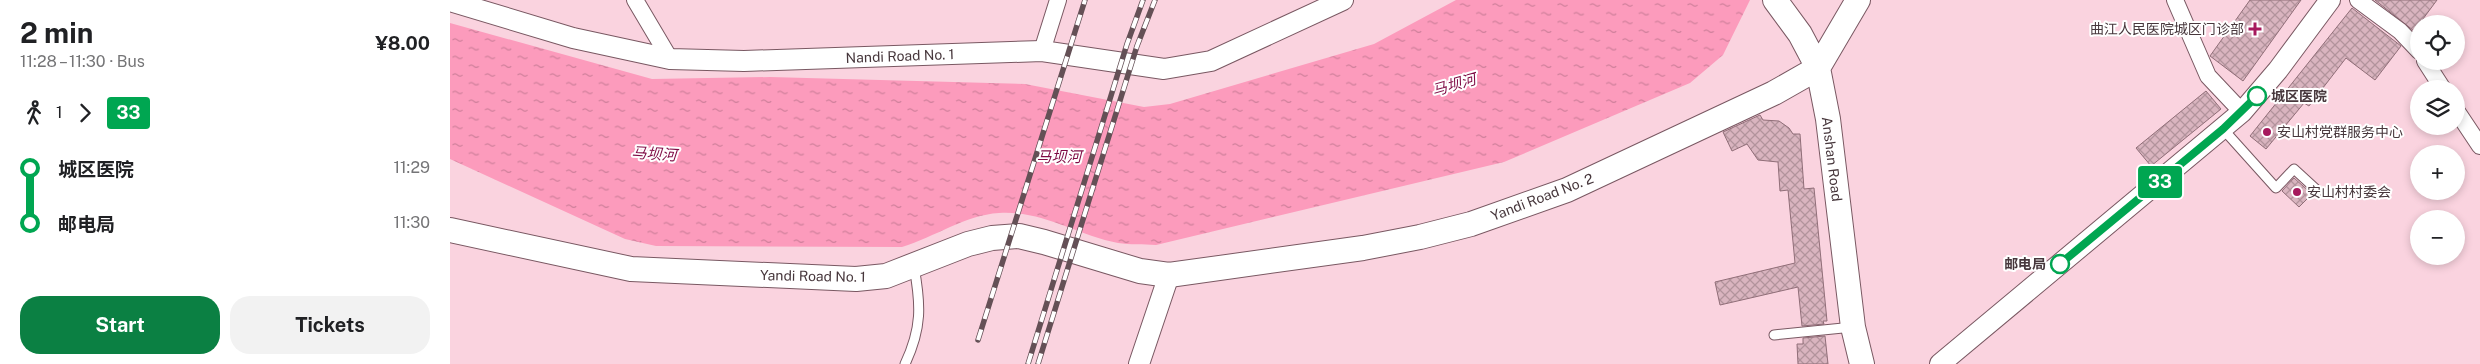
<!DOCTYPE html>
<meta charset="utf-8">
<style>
body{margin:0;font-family:"Public Sans","Noto Sans SC",sans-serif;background:#f2f2f2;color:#202124;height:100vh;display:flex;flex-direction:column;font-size:19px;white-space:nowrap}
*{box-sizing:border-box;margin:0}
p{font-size:16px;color:#757577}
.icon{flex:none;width:28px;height:28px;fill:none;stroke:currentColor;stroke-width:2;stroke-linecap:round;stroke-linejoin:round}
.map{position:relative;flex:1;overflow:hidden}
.details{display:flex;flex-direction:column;background:#fff;width:450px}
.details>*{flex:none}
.badge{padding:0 10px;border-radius:4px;font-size:18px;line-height:32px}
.controls{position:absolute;left:1960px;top:15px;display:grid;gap:10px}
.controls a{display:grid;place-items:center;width:55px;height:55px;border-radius:50%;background:#fff;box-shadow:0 2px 8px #0003;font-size:25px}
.map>.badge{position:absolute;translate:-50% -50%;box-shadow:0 0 0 2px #fff}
.legs{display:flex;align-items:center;gap:8px;height:55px;padding:0 20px;font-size:16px}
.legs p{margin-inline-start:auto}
.head{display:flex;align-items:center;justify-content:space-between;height:85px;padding:0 20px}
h1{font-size:28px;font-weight:700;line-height:38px}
.button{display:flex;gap:10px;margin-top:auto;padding:10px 20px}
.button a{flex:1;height:58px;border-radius:20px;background:#0b8043;color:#fff;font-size:20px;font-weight:700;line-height:58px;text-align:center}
.button a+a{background:#f2f2f2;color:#202124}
ul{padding:0 20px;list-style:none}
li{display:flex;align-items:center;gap:18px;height:55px;font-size:19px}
li i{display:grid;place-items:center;width:8px;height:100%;margin:0 6px;background:currentColor}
li i::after{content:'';width:12px;height:12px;margin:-6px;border:4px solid;border-radius:50%;background:#fff}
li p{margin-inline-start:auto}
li:first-child i{background:linear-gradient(#0000 50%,currentColor 0)}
li:last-child i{background:linear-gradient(currentColor 50%,#0000 0)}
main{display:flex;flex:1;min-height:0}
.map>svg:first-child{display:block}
.water{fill:url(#water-ripples)}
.building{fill:url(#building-cross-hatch);stroke:#906e78}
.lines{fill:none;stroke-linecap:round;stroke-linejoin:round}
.service-casing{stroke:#795862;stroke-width:11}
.minor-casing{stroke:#795862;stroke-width:18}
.tertiary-casing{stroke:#795862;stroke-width:22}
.secondary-casing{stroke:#795862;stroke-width:26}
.service{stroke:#fff;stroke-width:9}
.minor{stroke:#fff;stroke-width:16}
.tertiary{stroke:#fff;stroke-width:20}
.secondary{stroke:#fff;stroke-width:24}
.rail-casing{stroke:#645056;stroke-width:5.5}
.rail{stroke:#fff;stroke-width:4;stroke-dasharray:11;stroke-linecap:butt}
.line-1-casing{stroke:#fff;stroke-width:11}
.line-1{stroke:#00a651;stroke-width:8}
.poi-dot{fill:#a6195d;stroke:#fff;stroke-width:2}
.stop-1-dot{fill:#fff;stroke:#00a651;stroke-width:2.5}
.labels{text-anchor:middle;stroke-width:4;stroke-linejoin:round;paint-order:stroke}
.poi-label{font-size:14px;fill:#47373c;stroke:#fff;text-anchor:start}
.street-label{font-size:14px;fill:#47373c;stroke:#fff}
.stop-label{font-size:14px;font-weight:bold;fill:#47373c;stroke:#fff;text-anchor:start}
.water-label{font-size:15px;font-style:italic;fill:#7e0a44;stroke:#fff}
</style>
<main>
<section class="details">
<div class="head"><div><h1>2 min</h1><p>11:28 – 11:30 · Bus</p></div><b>¥8.00</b></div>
<div class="legs"><svg class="icon" aria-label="walk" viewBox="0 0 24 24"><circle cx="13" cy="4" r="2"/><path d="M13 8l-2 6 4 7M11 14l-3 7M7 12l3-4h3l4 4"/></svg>1<svg class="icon" aria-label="forward" viewBox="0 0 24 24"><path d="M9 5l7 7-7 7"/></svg><b class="badge" style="background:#00a651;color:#fff">33</b></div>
<ul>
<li><i style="color:#00a651"></i><b>城区医院</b><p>11:29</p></li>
<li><i style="color:#00a651"></i><b>邮电局</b><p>11:30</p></li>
</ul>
<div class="button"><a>Start</a><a>Tickets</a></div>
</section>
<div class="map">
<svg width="2030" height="364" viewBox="0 0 2030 364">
<defs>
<pattern id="water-ripples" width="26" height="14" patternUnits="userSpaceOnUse" patternTransform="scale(1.25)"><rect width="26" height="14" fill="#fc9bbc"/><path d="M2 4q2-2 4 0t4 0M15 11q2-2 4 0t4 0" fill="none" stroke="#ce7f9a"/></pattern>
<pattern id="building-cross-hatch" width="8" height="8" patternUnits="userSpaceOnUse" patternTransform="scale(1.25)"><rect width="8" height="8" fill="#d9b4bf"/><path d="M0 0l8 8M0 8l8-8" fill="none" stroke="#b2939c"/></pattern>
</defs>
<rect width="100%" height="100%" fill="#fad3df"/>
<path class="water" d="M1006 0H1300L1273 55 1240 83 1054 162 706 245C693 244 680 245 668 243 627 235 592 210 549 213 515 215 485 237 452 247L206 246 175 239 0 159V23L202 79 320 77 575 84 694 107 720 104 924 44Z"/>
<path class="building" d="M1800 0H1851L1793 81 1760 56Z
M1925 0H1987L1964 31Z
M1902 8 1951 46 1925 80 1896 58 1859 106 1854 103 1816 149 1800 136Z
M1756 91 1771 109 1701 166 1686 148Z
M1310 115 1313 120 1329 121 1339 128 1343 134H1350L1354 189 1364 188 1377 321H1373L1374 324 1352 326 1348 287 1270 305 1265 282 1345 263 1338 190 1330 191 1328 162 1308 160 1297 144 1282 151 1273 132Z
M1844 178 1862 194 1849 207 1832 191Z
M1375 336 1378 364H1348L1347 344H1353V338Z"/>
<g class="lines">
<defs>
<path id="service" d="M1773 129 1826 188 1844 169 1868 191
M1324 335 1403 327
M455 364C472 328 471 305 464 267"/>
<path id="minor" d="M185 0 220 59
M1725 0 1758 76 1792 112
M1908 0 1950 31 1969 51
M592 51 608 0
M1975 61 1993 89
M2006 110 2030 146"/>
<path id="tertiary" d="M0 1 123 38 220 59 294 61 592 51 714 69 761 61 893 0
M689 364 719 275
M1490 364 1792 112 1828 70 1880 0"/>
<path id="secondary" d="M1325 0 1350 34 1368 68 1378 119 1403 327 1412 364
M0 230 181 269 406 279 436 276 518 244 542 238 569 236 594 242 690 271 719 275 913 248 970 237 1021 224 1117 190 1324 93 1368 68 1408 0"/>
</defs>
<use href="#service" class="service-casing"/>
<use href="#minor" class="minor-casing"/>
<use href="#tertiary" class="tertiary-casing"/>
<use href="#secondary" class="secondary-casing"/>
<use href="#service" class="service"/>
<use href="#minor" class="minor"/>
<use href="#tertiary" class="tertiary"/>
<use href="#secondary" class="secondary"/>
<defs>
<path id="rail" d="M528 340 635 0
M578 364 677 44 693 0
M588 364 687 46 705 0"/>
</defs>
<use href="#rail" class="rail-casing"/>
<use href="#rail" class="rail"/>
</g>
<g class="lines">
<defs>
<path id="line-1" d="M1610 264 1773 129 1807 96"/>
</defs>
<use href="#line-1" class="line-1-casing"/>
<use href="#line-1" class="line-1"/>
</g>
<g class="poi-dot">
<path d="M1802.5 21.5h5v5h5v5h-5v5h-5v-5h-5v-5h5z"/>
<circle cx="1817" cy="132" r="5"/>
<circle cx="1847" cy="192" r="5"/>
</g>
<g class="stop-1-dot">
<circle cx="1807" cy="96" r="9"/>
<circle cx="1610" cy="264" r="9"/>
</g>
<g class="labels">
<g class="poi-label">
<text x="1794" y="34" text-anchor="end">曲江人民医院城区门诊部</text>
<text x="1827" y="137">安山村党群服务中心</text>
<text x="1857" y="197">安山村村委会</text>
</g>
<g class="street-label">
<text transform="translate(450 56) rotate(-2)" y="5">Nandi Road No. 1</text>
<text transform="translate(1382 159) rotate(83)" y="5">Anshan Road</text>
<text transform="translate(1092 197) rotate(-21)" y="5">Yandi Road No. 2</text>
<text transform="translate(363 276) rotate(1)" y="5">Yandi Road No. 1</text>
</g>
<g class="stop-label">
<text x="1821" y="101">城区医院</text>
<text x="1596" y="269" text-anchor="end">邮电局</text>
</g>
<g class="water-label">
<text transform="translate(1004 85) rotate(-16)" y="5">马坝河</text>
<text transform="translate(204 154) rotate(4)" y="5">马坝河</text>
<text x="609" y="162">马坝河</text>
</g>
</g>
</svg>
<div class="controls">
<a><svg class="icon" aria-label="locate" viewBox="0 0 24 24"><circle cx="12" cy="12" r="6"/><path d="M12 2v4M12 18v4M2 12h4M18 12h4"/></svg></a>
<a><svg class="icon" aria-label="layers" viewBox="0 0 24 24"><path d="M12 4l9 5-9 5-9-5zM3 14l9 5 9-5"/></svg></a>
<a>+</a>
<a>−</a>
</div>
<b class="badge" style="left:1710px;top:182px;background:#00a651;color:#fff">33</b>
</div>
</main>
